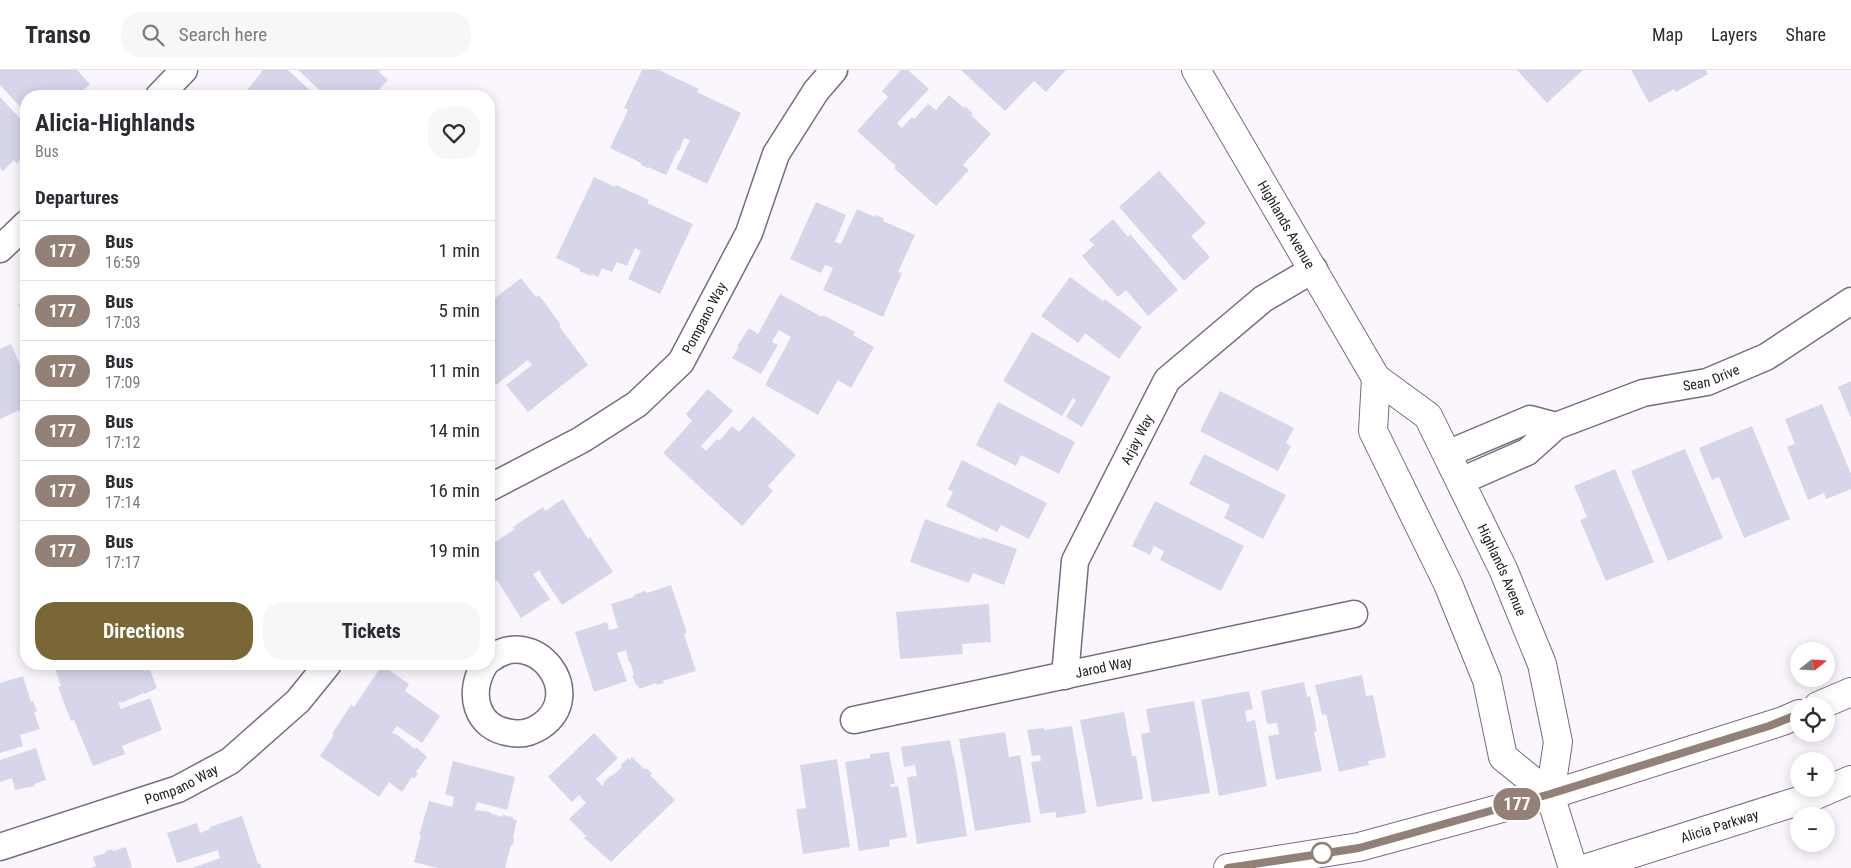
<!DOCTYPE html>
<meta charset="utf-8">
<style>
body{margin:0;font-family:"Roboto Condensed",sans-serif;background:#f7f7f7;color:#2b2b33;height:100vh;display:flex;flex-direction:column;font-size:19px;white-space:nowrap}
*{box-sizing:border-box;margin:0}
p{font-size:16px;color:#7c7c81}
.icon{flex:none;width:28px;height:28px;fill:none;stroke:currentColor;stroke-width:2;stroke-linecap:round;stroke-linejoin:round}
.map{position:relative;flex:1;overflow:hidden}
.side{position:absolute;left:20px;top:20px;width:475px;height:580px;display:flex;flex-direction:column;background:#fff;border-radius:20px;box-shadow:0 2px 12px #0003}
.side>*{flex:none}
.badge{padding:0 10px;border-radius:16px;font-size:18px;line-height:32px}
.needle{width:32px;rotate:72deg}
.buttons{position:absolute;left:1790px;top:572px;display:grid;gap:10px}
.buttons a{display:grid;place-items:center;width:45px;height:45px;border-radius:50%;background:#fff;box-shadow:0 2px 12px #0003;font-size:25px}
.map>.badge{position:absolute;translate:-50% -50%;box-shadow:0 0 0 2px #fff}
h2{padding:0 15px;font-size:19px;line-height:45px}
.round{display:grid;place-items:center;flex:none;width:52px;height:52px;border-radius:20px;background:#f7f7f7}
.summary{display:flex;align-items:center;justify-content:space-between;height:85px;padding:0 15px}
h1{font-size:24px;font-weight:700;line-height:38px}
.cta{display:flex;gap:10px;margin-top:auto;padding:10px 15px}
.cta a{flex:1;height:58px;border-radius:20px;background:#796836;color:#fff;font-size:20px;font-weight:700;line-height:58px;text-align:center}
.cta a+a{background:#f7f7f7;color:#2b2b33}
ul{padding:0;list-style:none}
li{display:flex;align-items:center;gap:15px;height:60px;padding:0 15px;border-top:1px solid #e1e1e2}
li div{flex:1}
li b{display:block;font-size:19px}
li em{font-style:normal}
li .badge{min-width:55px;font-weight:700;text-align:center}
header{display:flex;align-items:center;gap:30px;box-sizing:border-box;height:70px;padding:0 25px;background:#fff;border-bottom:1px solid #e1e1e2}
header strong{font-size:24px}
nav{display:flex;gap:28px;margin-inline-start:auto;font-size:18px}
.search{width:350px;height:45px;background:#f7f7f7;display:flex;align-items:center;gap:12px;box-sizing:border-box;padding:0 18px;border-radius:20px;color:#7c7c81;font-size:19px}
.map>svg:first-child{display:block}
.building{fill:#d6d5ea}
.lines{fill:none;stroke-linecap:round;stroke-linejoin:round}
.minor-casing{stroke:#776c7d;stroke-width:29}
.secondary-casing{stroke:#776c7d;stroke-width:30}
.primary-casing{stroke:#776c7d;stroke-width:30}
.minor{stroke:#fff;stroke-width:26}
.secondary{stroke:#fff;stroke-width:28}
.primary{stroke:#fff;stroke-width:28}
.line-casing{stroke:#fff;stroke-width:11}
.line{stroke:#938177;stroke-width:8}
.stop-dot{fill:#fff;stroke:#938177;stroke-width:2.5}
.labels{text-anchor:middle;stroke-width:4.5;stroke-linejoin:round;paint-order:stroke}
.street-label{font-size:14px;fill:#242027;stroke:#fbf6fe}
</style>
<header>
<strong>Transo</strong>
<div class="search"><svg class="icon" aria-label="search" viewBox="0 0 24 24"><circle cx="10" cy="10" r="6"/><path d="M15 15l6 6"/></svg>Search here</div>
<nav><a>Map</a><a>Layers</a><a>Share</a></nav>
</header>
<div class="map">
<svg width="1851" height="798" viewBox="0 0 1851 798">
<rect width="100%" height="100%" fill="#fbf6fe"/>
<path class="building" d="M0 0H77L90 14 77 26H26V43L0 15Z
M263 0H288L316 26H247L244 24Z
M298 0H380L379 2 388 10 373 26H326Z
M642 0H659L699 19 697 22 741 43 707 114 676 99 690 70 684 68 679 81 678 80 666 105 648 97V98L641 95V93L610 78 628 40 624 38Z
M901 0H908L929 19 897 53 902 58 912 47 914 49 928 34 936 40 949 25 964 38 965 36 973 44 971 45 991 64 963 95 969 100 936 136 894 98 896 96 857 61 888 27 882 21Z
M961 0H1066L1046 22 1034 11 1005 41Z
M1517 0H1583L1547 33Z
M1631 0H1705L1708 4 1676 22 1674 19 1649 33Z
M0 27 26 55V84L17 93 14 90 3 101 0 98Z
M1159 101 1206 153 1191 166 1210 187 1184 211 1119 137Z
M594 107 615 117 616 115 649 130 647 133 693 154 660 224 628 209 641 181 635 178 627 196 617 192 612 202 602 198 598 207 592 204 591 206 579 201 580 199 556 188Z
M816 132 846 145 835 172 841 174 857 139 875 147V145L884 148 883 151 915 165 898 202 902 203 883 247 823 220 833 198 825 195 821 203 790 189Z
M1113 149 1128 167 1130 164 1178 220 1148 246 1126 220 1118 227 1082 186 1094 175 1089 170Z
M1070 207 1103 231 1105 229 1142 257 1119 289 1085 263 1078 273 1041 246Z
M521 208 536 227 539 225 561 255 559 256 588 295 528 342 506 315 532 295 528 290 496 315 489 307V233Z
M780 224 822 247 823 245 855 262 853 265 874 277 851 318 838 310 818 345 765 315 791 267 779 260 772 272 778 275 761 304 732 288 739 277 737 276 749 258 758 264Z
M26 229V245L18 235Z
M1032 262 1111 307 1082 357 1066 347 1076 330 1073 328 1062 346 1003 311Z
M11 274 26 308V325L23 326 26 337 0 349V279Z
M1851 311V348L1838 317Z
M708 319 733 341 701 376 706 381 717 369 719 371 732 356 739 362 753 346 796 385 768 416 773 421 742 456 663 383 692 351 686 344Z
M1220 321 1294 358 1286 373 1291 376 1278 401 1200 361Z
M998 332 1075 372 1059 404 1021 385 1016 396 976 375Z
M1822 334 1851 404V419L1826 429 1824 423 1808 430 1787 377 1795 374 1785 349Z
M1752 356 1790 449 1744 468 1719 407 1712 410 1699 378Z
M1685 379 1723 468 1668 491 1631 401Z
M1204 384 1286 425 1263 469 1224 448 1230 435 1189 414Z
M962 390 1047 433 1029 469 1001 455 997 462 946 436 953 422 948 419Z
M1615 399 1654 492 1606 511 1580 450 1587 447 1574 416Z
M563 429 588 469 590 467 613 502 562 535 541 504 540 500 533 504 550 529 521 548 497 510 489 515V476L515 459 513 457 543 437 545 441Z
M1155 431 1244 476 1221 521 1160 490 1164 481 1154 476 1150 485 1132 476Z
M925 449 981 469 982 467 1017 479 1004 515 973 503 969 513 910 492Z
M671 515 687 563 684 564 696 601 663 611 664 613 657 615 656 613 639 619 638 615H636L632 606 634 605 630 592H629L626 580 617 583 627 611 594 622 575 562 607 552 609 560 618 558 611 534 634 527 633 525 645 521 647 523Z
M989 534 991 572 962 574 963 584 900 589 896 542Z
M53 594H150L152 599 150 600 157 618 145 624 144 623 121 633V632H118L121 639 150 628 162 660 122 676 125 684 93 696 74 650 71 651 58 617 61 616Z
M382 595 409 614 405 621 440 646 422 673 397 656 392 663 396 664 415 679 416 677 427 687 416 702 418 703 414 709 412 707 402 722 389 712 379 727 320 686 334 665 332 664 351 635 354 637Z
M1362 605 1366 626 1373 625 1386 687 1368 691 1369 695 1339 702 1326 644 1322 645 1315 615Z
M23 606 31 632 33 631 37 641 34 642 40 659 20 665 23 676 0 683V613Z
M1304 612 1307 627 1310 626 1317 661 1314 662 1322 701 1276 710 1268 666 1279 664 1277 653 1267 654 1261 621Z
M1249 621 1253 639 1245 641 1247 652 1255 650 1267 716 1219 726 1201 630Z
M1194 631 1210 723 1152 732 1141 664 1150 662 1146 639Z
M1124 642 1132 686H1136L1143 729 1097 737 1080 650Z
M1072 656 1086 743 1056 748V742L1040 744 1031 692 1041 691 1040 685 1032 686 1027 660 1044 658 1045 660Z
M1005 662 1009 687 1020 685 1031 752 975 761 959 669Z
M594 663 618 688 596 709 602 716 604 714 603 713 611 705 612 706 622 697 620 696 628 688 630 690 632 687 645 700 646 698 652 703 650 705 675 730 611 792 584 768 586 766 569 749 586 733 579 725 572 732 548 707Z
M950 670 953 686H954L967 766 917 774 907 707 917 706 915 695 904 697 901 677Z
M36 678 46 710 34 714 35 716 15 720 12 708 0 712V690Z
M889 682 895 714H890L891 717 898 716 907 767 889 770 890 776 859 781 845 692 870 688V684Z
M837 689 850 777 803 784 796 739 806 738 800 695Z
M453 691 515 707 507 740 477 732 475 740 490 742V743L502 747 503 745 513 747V749L517 750 513 768 514 769 513 775H511L505 798H437L414 792 421 765H419L429 731 452 737 454 727 445 724Z
M242 746 258 794 260 793 262 798H192L220 788 218 780 177 793 167 763 197 753 200 763 210 759V757Z
M126 777 132 798H91L96 796 93 787 106 783 105 781 112 779 113 781Z"/>
<g class="lines">
<defs>
<g id="minor">
<path d="M159 26 184 0"/>
<path d="M0 179 26 154"/>
<path d="M1447 384 1530 349 1556 356"/>
<path id="s1" d="M1461 411 1527 382 1556 356 1643 323 1707 312 1766 287 1851 231"/>
<path id="s2" d="M489 418 581 370 637 334 681 292 749 163 776 84 816 21 834 0"/>
<path d="M485 594C467 622 475 659 512 663 523 665 532 662 541 656 588 624 535 553 489 590"/>
<path id="s3" d="M1065 606 1075 491 1167 310 1263 229 1314 199"/>
<path id="s4" d="M854 650 1354 544"/>
<path id="s5" d="M0 777 178 719 230 691 298 631 328 594"/>
</g>
<g id="secondary">
<path id="s6" d="M1196 0 1376 308 1428 346 1503 499 1542 594 1558 672 1550 725 1573 798"/>
<path d="M1376 308 1373 361 1448 514 1487 610 1503 687 1550 725"/>
</g>
<g id="primary">
<path d="M1818 636 1851 622"/>
<path d="M1228 798 1359 777 1550 725 1783 651 1799 644"/>
<path id="s7" d="M1587 798 1811 727 1851 710"/>
</g>
</defs>
<use href="#minor" class="minor-casing"/>
<use href="#secondary" class="secondary-casing"/>
<use href="#primary" class="primary-casing"/>
<use href="#minor" class="minor"/>
<use href="#secondary" class="secondary"/>
<use href="#primary" class="primary"/>
</g>
<g class="lines">
<defs>
<path id="line" d="M1228 798 1359 778 1550 724 1769 656 1799 644"/>
</defs>
<use href="#line" class="line-casing"/>
<use href="#line" class="line"/>
</g>
<circle class="stop-dot" cx="1322" cy="783" r="10"/>
<g class="labels">
<g class="street-label">
<text dy="5" stroke="none"><textPath href="#s6" startOffset="179">Highlands Avenue</textPath></text>
<text dy="5" stroke="none"><textPath href="#s2" startOffset="281">Pompano Way</textPath></text>
<text dy="5" stroke="none"><textPath href="#s1" startOffset="274">Sean Drive</textPath></text>
<text dy="5" stroke="none"><textPath href="#s3" startOffset="252">Arjay Way</textPath></text>
<text dy="5" stroke="none"><textPath href="#s6" startOffset="592">Highlands Avenue</textPath></text>
<text dy="5" stroke="none"><textPath href="#s4" startOffset="255">Jarod Way</textPath></text>
<text dy="5" stroke="none"><textPath href="#s5" startOffset="192">Pompano Way</textPath></text>
<text dy="5" stroke="none"><textPath href="#s7" startOffset="139">Alicia Parkway</textPath></text>
</g>
</g>
</svg>
<div class="buttons">
<a><svg class="needle" viewBox="-14 -14 28 28"><path d="M0-13l5 13h-10z" fill="#e53935"/><path d="M0 13l5-13h-10z" fill="#7c7c81"/></svg></a>
<a><svg class="icon" aria-label="locate" viewBox="0 0 24 24"><circle cx="12" cy="12" r="6"/><path d="M12 2v4M12 18v4M2 12h4M18 12h4"/></svg></a>
<a>+</a>
<a>−</a>
</div>
<b class="badge" style="left:1517px;top:734px;background:#938177;color:#fff">177</b>
<section class="side">
<div class="summary"><div><h1>Alicia-Highlands</h1><p>Bus</p></div><a class="round"><svg class="icon" aria-label="heart" viewBox="0 0 24 24"><path d="M12 20l-8-8c-3-5 5-10 8-4 3-6 11-1 8 4z"/></svg></a></div>
<h2>Departures</h2>
<ul>
<li><span class="badge" style="background:#938177;color:#fff">177</span><div><b>Bus</b><p>16:59</p></div><em>1 min</em></li>
<li><span class="badge" style="background:#938177;color:#fff">177</span><div><b>Bus</b><p>17:03</p></div><em>5 min</em></li>
<li><span class="badge" style="background:#938177;color:#fff">177</span><div><b>Bus</b><p>17:09</p></div><em>11 min</em></li>
<li><span class="badge" style="background:#938177;color:#fff">177</span><div><b>Bus</b><p>17:12</p></div><em>14 min</em></li>
<li><span class="badge" style="background:#938177;color:#fff">177</span><div><b>Bus</b><p>17:14</p></div><em>16 min</em></li>
<li><span class="badge" style="background:#938177;color:#fff">177</span><div><b>Bus</b><p>17:17</p></div><em>19 min</em></li>
</ul>
<div class="cta"><a>Directions</a><a>Tickets</a></div>
</section>
</div>
